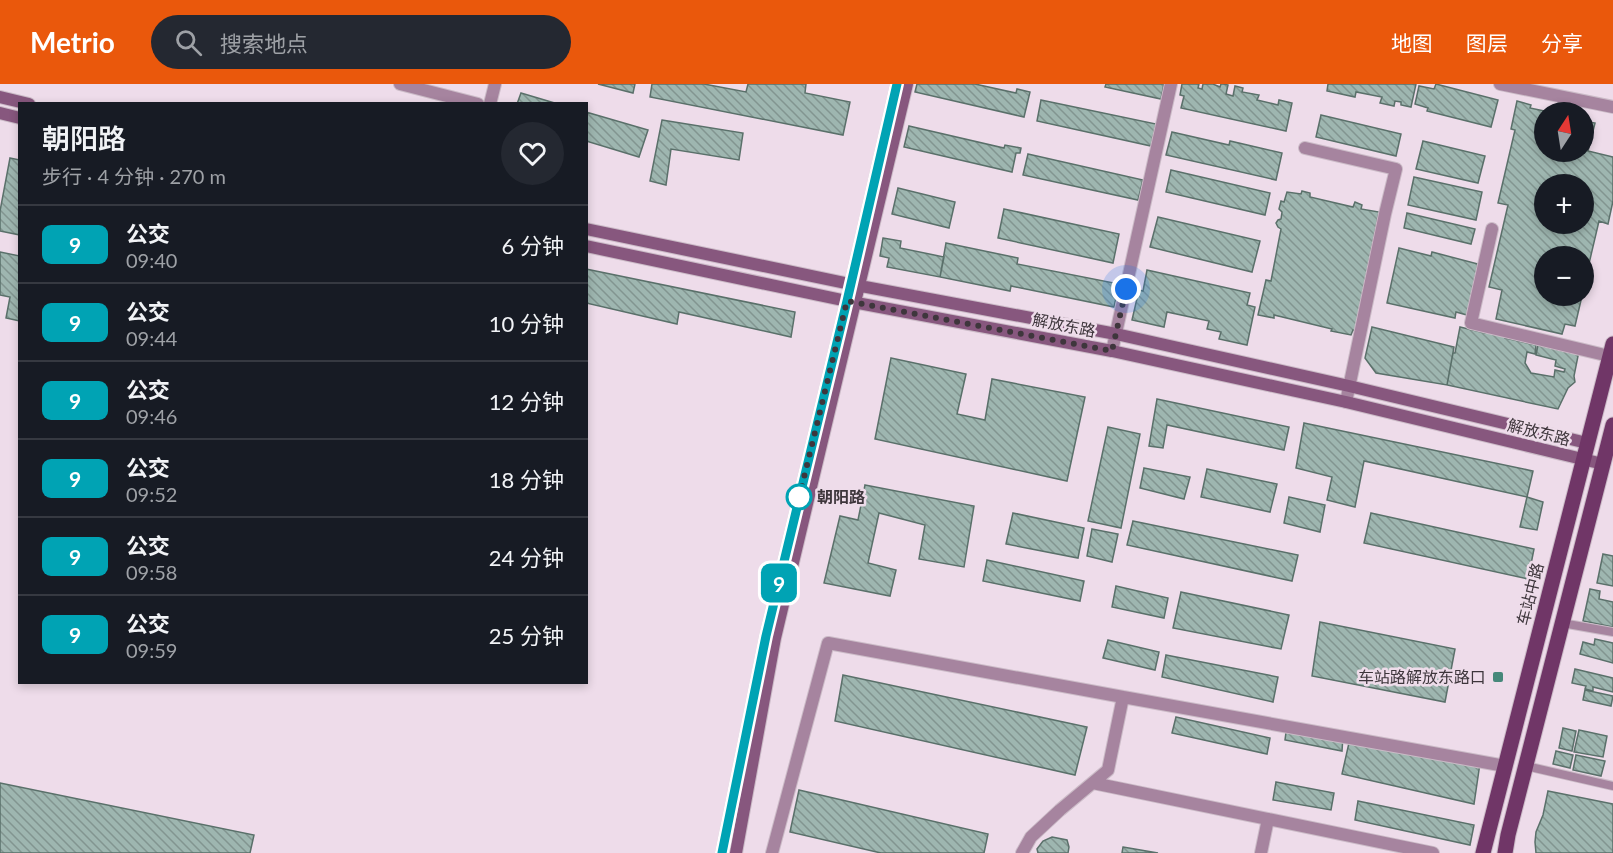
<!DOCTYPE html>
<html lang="zh">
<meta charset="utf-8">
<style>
body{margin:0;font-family:Lato,"Noto Sans SC",sans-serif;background:#242831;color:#f1f3f6;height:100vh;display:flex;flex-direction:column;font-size:22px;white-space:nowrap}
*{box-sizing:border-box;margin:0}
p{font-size:20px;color:#9ea1a6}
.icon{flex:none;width:33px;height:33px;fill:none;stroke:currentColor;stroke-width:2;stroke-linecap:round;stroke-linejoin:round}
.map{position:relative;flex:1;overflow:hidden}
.details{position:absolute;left:18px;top:18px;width:570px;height:582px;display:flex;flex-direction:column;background:#171b24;border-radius:0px;box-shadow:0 3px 9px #0003}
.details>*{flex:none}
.badge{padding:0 12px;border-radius:9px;font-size:21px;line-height:39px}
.needle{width:39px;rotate:12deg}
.buttons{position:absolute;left:1534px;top:18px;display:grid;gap:12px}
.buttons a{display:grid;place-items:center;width:60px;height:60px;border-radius:50%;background:#171b24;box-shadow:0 3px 9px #0003;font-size:30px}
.you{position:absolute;width:30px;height:30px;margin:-15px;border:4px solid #fff;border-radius:50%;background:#1a73e8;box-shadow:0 0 0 9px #1a73e833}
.map>.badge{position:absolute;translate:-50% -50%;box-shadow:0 0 0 3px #fff}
.round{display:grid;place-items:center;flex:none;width:63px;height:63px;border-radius:32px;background:#242831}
.head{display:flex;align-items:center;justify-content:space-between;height:102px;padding:0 24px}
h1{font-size:28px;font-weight:600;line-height:45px}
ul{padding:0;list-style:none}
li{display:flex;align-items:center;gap:18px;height:78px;padding:0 24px;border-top:2px solid #363941}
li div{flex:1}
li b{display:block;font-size:22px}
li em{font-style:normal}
li .badge{min-width:66px;font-weight:700;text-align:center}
header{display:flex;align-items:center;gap:36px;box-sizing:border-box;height:84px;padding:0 30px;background:#ea580c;color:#fff}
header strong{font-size:28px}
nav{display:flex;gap:33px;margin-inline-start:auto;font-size:21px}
.search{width:420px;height:54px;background:#242831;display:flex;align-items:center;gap:15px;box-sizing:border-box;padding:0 21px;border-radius:33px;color:#9ea1a6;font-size:22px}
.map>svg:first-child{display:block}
.building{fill:url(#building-back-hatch);stroke:#5a706a;stroke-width:1.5;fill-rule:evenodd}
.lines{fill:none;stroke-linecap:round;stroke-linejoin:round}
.lane-casing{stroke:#cbbbc7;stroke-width:10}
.street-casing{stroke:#cbbbc7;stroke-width:14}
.secondary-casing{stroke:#cbbbc7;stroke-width:14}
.primary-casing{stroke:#cbbbc7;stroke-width:17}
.lane{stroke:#a6849f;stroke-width:8}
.street{stroke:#a6849f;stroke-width:12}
.secondary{stroke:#87577e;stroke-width:12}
.primary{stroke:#703667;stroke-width:15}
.line-casing{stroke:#fff;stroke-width:14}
.line{stroke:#00a3b4;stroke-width:9}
.walk{stroke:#3e363c;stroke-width:6;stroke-dasharray:0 10.8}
.stop-dot{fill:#fff;stroke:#00a3b4;stroke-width:3}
.poi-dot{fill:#46887a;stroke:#eedcea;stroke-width:2}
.labels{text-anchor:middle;stroke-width:5;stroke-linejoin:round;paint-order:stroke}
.street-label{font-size:16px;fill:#3e363c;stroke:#eedcea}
.stop-label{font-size:16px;font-weight:bold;fill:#3e363c;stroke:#eedcea;text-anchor:start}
.poi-label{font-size:16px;fill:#3e363c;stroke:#eedcea;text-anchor:end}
</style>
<header>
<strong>Metrio</strong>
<div class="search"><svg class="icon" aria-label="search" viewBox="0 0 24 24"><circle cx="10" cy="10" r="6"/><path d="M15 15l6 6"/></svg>搜索地点</div>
<nav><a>地图</a><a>图层</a><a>分享</a></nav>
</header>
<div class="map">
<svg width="1613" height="769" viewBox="0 0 1613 769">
<defs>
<pattern id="building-back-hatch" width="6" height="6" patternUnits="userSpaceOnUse" patternTransform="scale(1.5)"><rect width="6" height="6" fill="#9eb6b0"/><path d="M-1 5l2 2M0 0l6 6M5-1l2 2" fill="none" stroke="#829590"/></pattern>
</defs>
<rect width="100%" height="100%" fill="#eedcea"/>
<path class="building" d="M598 0H635L633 9Z
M652 0H704L746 8 748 0H806L805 9 850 18 843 51 650 13Z
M917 0H975L1016 9 1017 5 1030 8 1024 33 915 8Z
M1106 0H1164L1161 15 1105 3Z
M1182 0H1199L1198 4 1202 5 1203 0H1213L1220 3 1221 0H1224L1228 1 1226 10 1233 12 1235 2 1243 4 1242 8 1259 11 1257 16 1278 21 1279 16 1292 19 1286 47 1181 24 1184 12 1180 11Z
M1328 0H1416L1411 23 1401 21V18L1395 17 1394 22 1380 19 1382 13 1356 8 1355 13 1327 7Z
M1436 0 1498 16 1491 43 1427 27 1428 24 1415 20 1419 2 1434 5Z
M521 9 558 20H517Z
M1041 16 1156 40 1151 62 1037 37Z
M1517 17 1531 21 1530 24 1549 28H1545V68H1584V37L1595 39 1588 67 1613 73V117L1608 140 1599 137 1584 201V172H1545V212H1582L1575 242 1565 240 1562 250 1496 235 1502 206 1489 203 1508 121 1498 119 1515 46 1511 45ZM1545 100H1584V140H1545Z
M586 28 648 46 639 73 586 57Z
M1321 31 1401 50 1396 72 1316 53Z
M662 36 743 49 739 76 671 65 666 101 650 97Z
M909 42 1004 64 1005 61 1021 64 1020 69H1016L1012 88 904 63Z
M1172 48 1229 61 1230 57 1282 69 1276 96 1166 71Z
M1423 57 1485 72 1478 99 1416 85Z
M1028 70 1143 96 1138 116 1023 91Z
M10 74 20 76V151L0 147V127Z
M1171 86 1270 109 1265 131 1166 108Z
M1414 93 1482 108 1476 136 1408 121Z
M898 104 955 118 949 144 892 130Z
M1302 107 1310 109V113L1353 123 1355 118 1362 121 1361 125 1379 128 1355 247 1353 246 1351 251 1331 247 1332 245 1274 231V234L1258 231 1266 196 1271 197 1281 145 1278 143 1276 139 1278 136 1281 135 1282 128 1279 125 1281 117 1284 118 1287 108 1301 110Z
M1004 125 1119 150 1113 179 998 154Z
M1407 129 1475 145 1471 160 1404 144Z
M1158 133 1260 157 1252 188 1150 163Z
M883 154 901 157 900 164 944 173 940 193 887 183 889 174 880 172Z
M946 159 1018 174 1017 180 1119 200 1114 223 1011 202 1010 207 940 193Z
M1399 164 1431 172 1432 168 1478 180 1467 231 1456 228 1455 234 1387 219Z
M0 168 20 172V237L6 234 10 213 0 211Z
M586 185 795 228 791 253 679 228 677 240 586 219Z
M1147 186 1250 209 1247 221 1255 223 1247 261 1219 255 1221 248 1207 245 1209 237 1167 228 1164 243 1132 236 1139 206 1143 207Z
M1372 243 1454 263 1447 301 1376 289 1365 274Z
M1460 243 1485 249 1487 246 1506 250 1505 254 1536 261 1535 270 1527 268 1525 279 1531 289 1554 293 1555 286 1564 288 1565 285 1555 282 1556 276 1536 271 1538 261 1571 269 1579 267 1574 292 1575 298 1568 304 1558 325 1447 301 1453 269H1455Z
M891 274 966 290 957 330 985 336 992 295 1085 313 1067 397 875 355Z
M1157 315 1289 343 1284 366 1167 341 1163 364 1149 362Z
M1304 339 1533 387 1527 413 1364 377 1355 423 1327 416 1332 393 1296 384Z
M1108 343 1140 350 1121 444 1088 437Z
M1144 384 1190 393 1184 415 1140 404Z
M1207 385 1277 400 1270 428 1201 413Z
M865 401 974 422 964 483 919 475 925 441 879 429 868 479 896 486 890 512 824 499 840 432 858 436Z
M1289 413 1325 421 1320 448 1284 439Z
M1527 413 1543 418 1537 446 1520 443Z
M1013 429 1084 444 1078 474 1006 460Z
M1371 429 1534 465 1528 495 1364 459Z
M1133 437 1298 471 1292 497 1127 461Z
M1092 445 1118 450 1112 478 1087 472Z
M1603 470 1613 472V502L1597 499Z
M987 476 1084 497 1080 517 983 497Z
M1116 502 1168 514 1164 534 1112 523Z
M1590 505 1600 507 1599 515 1613 518V543L1583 537Z
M1181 508 1289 531 1281 565 1173 544Z
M1320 538 1455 565 1445 618 1312 592Z
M1595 555 1613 559V579L1580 570 1583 558 1594 561Z
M1108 556 1159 568 1155 586 1103 574Z
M1166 571 1278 593 1273 618 1162 593Z
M1575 585 1613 594V608L1593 603V607L1585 605 1586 602 1572 599Z
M843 591 1087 643 1075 691 835 637Z
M1585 606 1613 612 1611 622 1583 616Z
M1176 633 1270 654 1267 670 1172 649Z
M1287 641 1343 652 1342 667 1285 656Z
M1563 644 1576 647 1572 667 1559 664Z
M1579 646 1607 652 1603 673 1574 668Z
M1351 650 1480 679 1474 720 1342 690Z
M1556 667 1573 671 1570 684 1553 680Z
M1576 671 1605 677 1601 692 1573 686Z
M1276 698 1334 709 1331 726 1273 716Z
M0 699 254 751 250 769H0Z
M799 706 988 750 984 769H881L790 748Z
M1548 707 1613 720V769H1536L1535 758 1536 748 1543 731Z
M1358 717 1474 741 1470 761 1355 736Z
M1052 753 1067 756 1069 763 1068 769H1038L1037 765 1043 757Z
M1123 763 1158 769H1122Z"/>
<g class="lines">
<defs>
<path id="lane" d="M1562 539 1613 548
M1526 682 1613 702"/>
<path id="street" d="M400 0 478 20
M1500 0 1613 23
M490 20 495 0
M1305 64 1396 85 1385 130 1346 318
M1492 145 1471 239 1609 272
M1112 267 1171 0
M1123 613 1505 682
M1093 699 1433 769
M772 769 828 559 1123 613 1108 686 1060 726 1031 753 1022 769
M1261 769 1268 735"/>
<path id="secondary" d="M0 13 29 20
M0 29 20 34
M586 145 850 200 1116 250 1349 302 1587 359
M586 162 847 217 1112 267 1346 318 1603 380
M722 769 766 552 847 217 897 0
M736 769 775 554 907 0"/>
<path id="primary" d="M1483 769 1613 260
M1505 769 1508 751 1613 341"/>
</defs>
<use href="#lane" class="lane-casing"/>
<use href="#street" class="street-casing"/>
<use href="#secondary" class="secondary-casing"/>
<use href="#primary" class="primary-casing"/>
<use href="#lane" class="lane"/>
<use href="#street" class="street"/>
<use href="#secondary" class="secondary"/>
<use href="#primary" class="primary"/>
</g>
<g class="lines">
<defs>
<path id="line" d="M722 769 766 552 847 217 897 0"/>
</defs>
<use href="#line" class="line-casing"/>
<use href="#line" class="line"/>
<path class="walk" d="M799 413 798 418 847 217 1112 267 1126 205"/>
</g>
<circle class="stop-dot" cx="799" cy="413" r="12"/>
<rect class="poi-dot" x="1492" y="587" width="12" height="12" rx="3"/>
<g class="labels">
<g class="street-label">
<text transform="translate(1064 241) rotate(11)" y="6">解放东路</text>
<text transform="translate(1539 348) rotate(14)" y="6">解放东路</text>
<text transform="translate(1530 510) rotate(-76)" y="6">车站中路</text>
</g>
<g class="stop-label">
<text x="817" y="419">朝阳路</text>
</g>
<g class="poi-label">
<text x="1486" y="599">车站路解放东路口</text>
</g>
</g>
</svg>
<div class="buttons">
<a><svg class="needle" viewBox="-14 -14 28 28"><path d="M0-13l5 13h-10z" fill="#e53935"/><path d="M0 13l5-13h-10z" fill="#9ea1a6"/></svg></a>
<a>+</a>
<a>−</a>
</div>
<div class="you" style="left:1126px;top:205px"></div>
<b class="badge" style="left:779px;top:499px;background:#00a3b4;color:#fff">9</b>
<section class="details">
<div class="head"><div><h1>朝阳路</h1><p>步行 · 4 分钟 · 270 m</p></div><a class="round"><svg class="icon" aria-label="heart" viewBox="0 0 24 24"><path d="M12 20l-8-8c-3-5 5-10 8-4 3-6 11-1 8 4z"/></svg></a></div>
<ul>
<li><span class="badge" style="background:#00a3b4;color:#fff">9</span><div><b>公交</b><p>09:40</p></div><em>6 分钟</em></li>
<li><span class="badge" style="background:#00a3b4;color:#fff">9</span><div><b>公交</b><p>09:44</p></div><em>10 分钟</em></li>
<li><span class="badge" style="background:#00a3b4;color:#fff">9</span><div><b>公交</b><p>09:46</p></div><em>12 分钟</em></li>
<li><span class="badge" style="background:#00a3b4;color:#fff">9</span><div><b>公交</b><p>09:52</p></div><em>18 分钟</em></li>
<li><span class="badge" style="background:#00a3b4;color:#fff">9</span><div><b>公交</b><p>09:58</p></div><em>24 分钟</em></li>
<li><span class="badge" style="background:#00a3b4;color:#fff">9</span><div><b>公交</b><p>09:59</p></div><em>25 分钟</em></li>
</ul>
</section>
</div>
